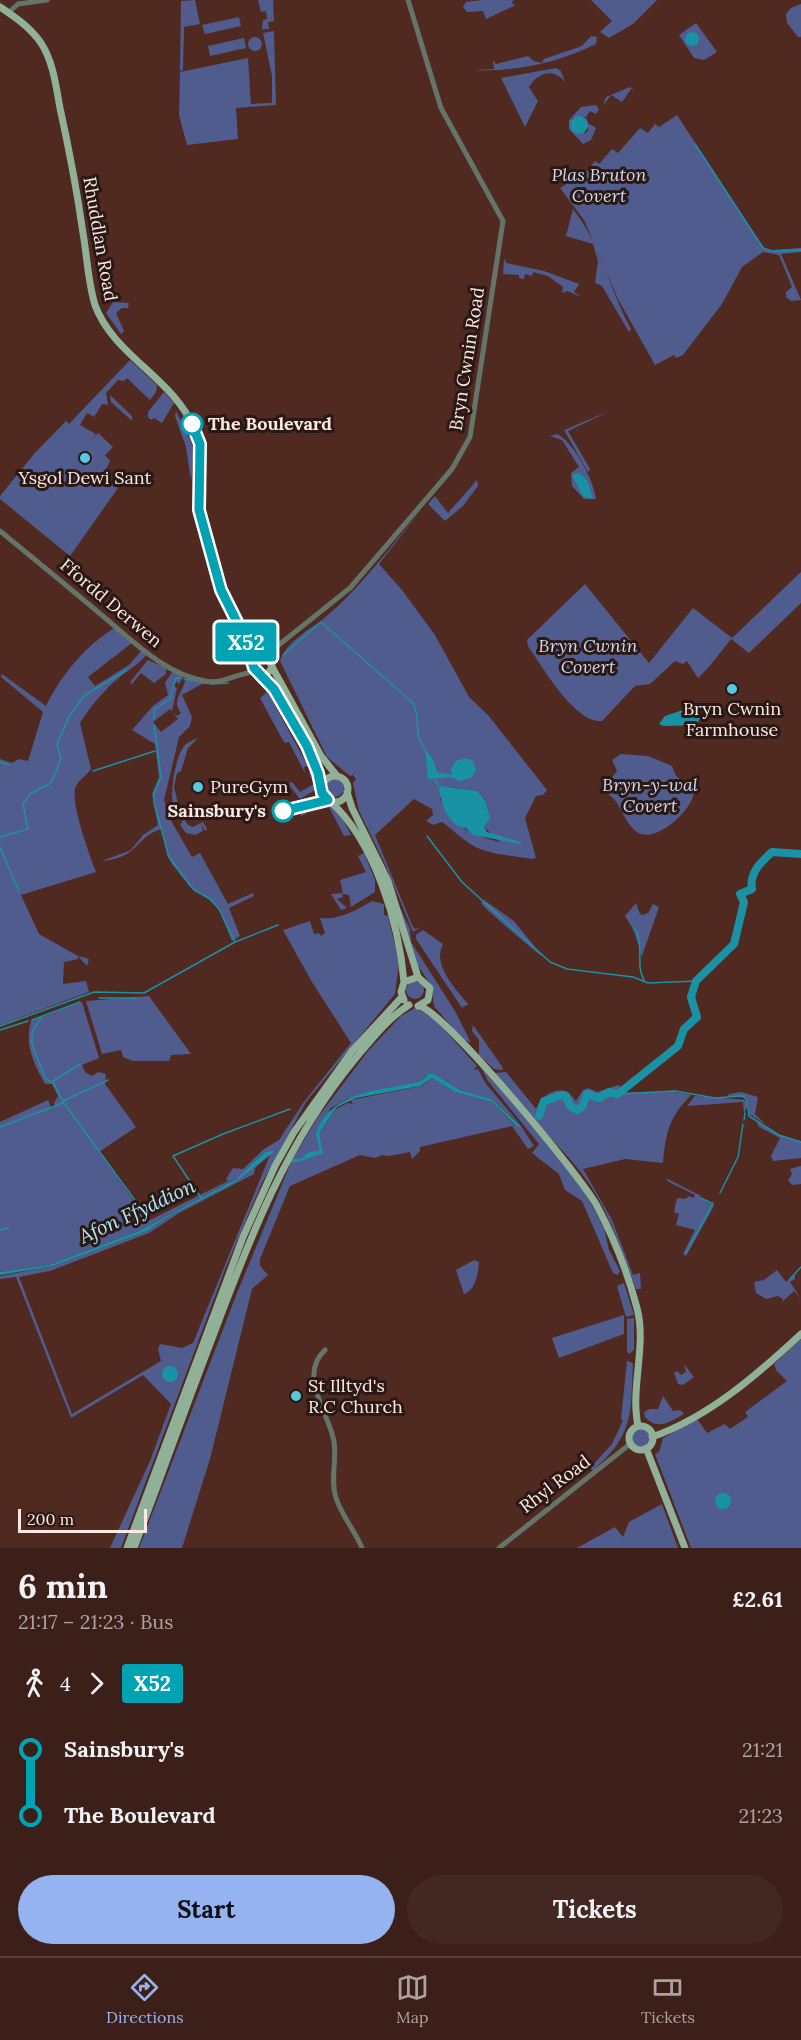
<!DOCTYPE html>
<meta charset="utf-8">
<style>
body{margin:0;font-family:Lora,serif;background:#432722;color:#f1f3f6;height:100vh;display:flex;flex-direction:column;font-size:22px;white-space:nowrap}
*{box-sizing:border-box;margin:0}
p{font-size:20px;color:#aca2a2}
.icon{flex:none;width:33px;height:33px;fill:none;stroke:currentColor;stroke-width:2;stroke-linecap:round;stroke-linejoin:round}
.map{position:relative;height:1548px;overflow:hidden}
.side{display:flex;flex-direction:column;background:#3c1f19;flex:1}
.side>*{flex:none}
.badge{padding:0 12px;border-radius:4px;font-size:21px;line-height:39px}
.scale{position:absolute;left:18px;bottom:15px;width:129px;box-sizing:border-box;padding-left:6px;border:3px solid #fde8e3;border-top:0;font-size:16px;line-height:21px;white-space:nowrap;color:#fde8e3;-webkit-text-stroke:4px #291814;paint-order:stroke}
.map>.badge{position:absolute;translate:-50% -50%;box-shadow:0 0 0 3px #fff}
.legs{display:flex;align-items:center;gap:9px;height:66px;padding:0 18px;font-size:20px}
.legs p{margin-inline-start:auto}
.summary{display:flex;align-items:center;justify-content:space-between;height:102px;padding:0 18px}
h1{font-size:33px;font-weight:800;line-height:45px}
.action{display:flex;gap:12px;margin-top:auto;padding:12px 18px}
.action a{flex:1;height:69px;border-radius:36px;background:#95b2f1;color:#111;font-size:24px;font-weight:800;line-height:69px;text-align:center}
.action a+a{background:#432722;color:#f1f3f6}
ul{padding:0 18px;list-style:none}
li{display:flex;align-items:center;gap:21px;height:66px;font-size:22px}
li i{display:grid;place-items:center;width:9px;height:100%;margin:0 8px;background:currentColor}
li i::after{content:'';width:15px;height:15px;margin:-8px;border:4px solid;border-radius:50%;background:#3c1f19}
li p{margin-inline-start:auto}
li:first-child i{background:linear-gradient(#0000 50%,currentColor 0)}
li:last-child i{background:linear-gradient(currentColor 50%,#0000 0)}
.menu{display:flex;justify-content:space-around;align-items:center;height:84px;border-top:2px solid #553d38;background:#3c1f19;font-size:16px;color:#aca2a2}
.menu a{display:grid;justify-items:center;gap:3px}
.menu .active{color:#95b2f1}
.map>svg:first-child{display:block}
.green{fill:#505c8d;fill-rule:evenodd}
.water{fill:#1a92a6}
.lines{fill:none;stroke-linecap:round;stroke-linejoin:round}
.stream{stroke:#1a92a6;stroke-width:1.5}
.river{stroke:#1a92a6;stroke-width:8}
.minor{stroke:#647468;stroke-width:5}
.major{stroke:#90b198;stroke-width:7}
.line-1-casing{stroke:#fff;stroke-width:14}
.line-1{stroke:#00a3b4;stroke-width:9}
.stop-1-dot{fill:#fff;stroke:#00a3b4;stroke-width:3}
.poi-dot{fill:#56c9e0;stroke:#291814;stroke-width:2}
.labels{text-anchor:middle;stroke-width:6;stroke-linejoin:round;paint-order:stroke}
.park-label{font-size:18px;font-style:italic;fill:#d0d6ec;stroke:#291814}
.street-label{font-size:18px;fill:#fde8e3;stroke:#291814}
.stop-label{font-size:18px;font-weight:bold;fill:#fde8e3;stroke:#291814;text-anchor:start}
.poi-label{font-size:18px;fill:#fde8e3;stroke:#291814}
.water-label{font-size:20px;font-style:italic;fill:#aee9f6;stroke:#291814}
</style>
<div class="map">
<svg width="801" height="1548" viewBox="0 0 801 1548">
<rect width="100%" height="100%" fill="#502921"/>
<path class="green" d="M195 0 200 24 184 27 183 70 180 71 181 1Z
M258 0H273L274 21 268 22 269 29H274H262L263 20 267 19 266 11 261 12Z
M482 0H513L512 4 516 5 486 19 483 11 467 12 463 7 466 2Z
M591 0H657L633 24 609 38 600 32 612 21Z
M801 4V37H798L787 23 786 14 791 8Z
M239 17 241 26 205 34 202 25Z
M696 23 717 52 704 60 694 58 679 35Z
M274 31 276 105 236 108 238 139 187 145 179 115 180 72 248 58 251 104 272 103V76L263 33Z
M591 36 597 37 596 44C557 63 516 72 473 70L494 69 493 60 496 64 528 56 534 61 542 63 544 59 582 46Z
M248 44a7 7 0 1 1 14 0a7 7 0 1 1-14 0Z
M244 38 246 48 210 56 208 46Z
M556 68 561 71 565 82C552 67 538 73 529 87L538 101 525 127 501 78Z
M630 87 635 91 631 89 622 102 611 95 603 106 606 97Z
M596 105 599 109 596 114 590 111 586 117 588 123 596 128 591 140 583 144 569 129V120L581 107ZM585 117 588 130 586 133 570 126 572 118Z
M677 115 764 248 773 250 801 248V252L781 254 801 300 791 301 786 297V292L792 287 779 255 763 252 742 267 722 304 683 355 676 358 674 355 655 365 618 299 584 220 560 188 585 173 595 161 599 164 612 149 618 153 640 128 648 133 655 124 659 127Z
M573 209C601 244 610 291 631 329L629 332 602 286 595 283 598 261 593 244 566 236Z
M504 258 506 263 544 271 579 284 574 292 581 297 567 291 562 293 563 287 548 276 533 272 532 276 525 274 524 279 519 278V275L503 274Z
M113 302 129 303 128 308H122L116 313 124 331 121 334 106 313Z
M130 360 157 385 156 392 150 400 127 378 124 381 118 380 106 393 108 405 102 404 94 417 87 413 80 425 96 434 90 441 98 433 113 447 105 455 110 461 102 477 118 488 70 556 0 499V496L34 454 66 421 69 424Z
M164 392 174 403 162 423 154 418 151 420 148 417V412Z
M110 395 132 416V421L111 402Z
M612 410 568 431 590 469 588 472 564 430Z
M176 411 194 448 191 481 186 447 175 416Z
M557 434C574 442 594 481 596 499H584L572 486 571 473 579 467 562 440 550 436Z
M477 480 478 486 463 506 445 521 428 504 435 496 448 513Z
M422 509 379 564 402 590 435 635 469 697 488 715 547 790 543 795 536 796 525 818 536 858 532 859C515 856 495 855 480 849 465 843 455 831 442 822L433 825 426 821 433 815 432 809 414 799 375 835 412 925 415 929 421 927 413 932 385 864 359 811 353 783 356 779 353 775 350 776 327 757 280 661C286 642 309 630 322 620 360 589 390 547 422 509ZM450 787 478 791C488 802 492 814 484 827L500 842C473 836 450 825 440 798Z
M801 572V603L749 653 731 639C720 653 711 666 698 678L687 661 683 664 675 661 650 684 635 686 602 721C575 724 542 666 528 646L527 640 585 584 649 663 693 608 732 638Z
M116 627 133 642 88 677 95 686 129 665 142 650 147 654C137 667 125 671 114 682 100 695 90 707 80 723L91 769C87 775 80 779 76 786 69 800 90 856 96 872L21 895 39 934 78 956 89 959 87 966 78 956V959L64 962 63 984 86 981 89 992 0 1025V759L12 763 19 759 28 761 43 712 1 677 2 674 46 706C61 675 86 645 116 627Z
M148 660 166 668V674L154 683 141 673 132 684 130 682Z
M172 672 181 675 182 678 179 684 176 681 173 686 177 688 172 711 170 709 153 722 161 732 178 719 173 713 177 716 181 713C170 700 185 691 185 679L217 684H202L182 695 192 717 190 726 179 737 164 800 170 819 192 857 200 853 228 904 253 893 254 896 229 908 240 936 232 941 219 910 210 900 190 887 172 864 167 855 162 829C135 836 140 858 102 861L131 850 143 835 158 825 152 794 159 777 155 744 132 730 153 706 168 695 165 683Z
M266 689 310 770 308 766 304 767 305 773 289 742 285 743 281 737 260 698 266 693Z
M281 704 309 759 278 706Z
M198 738 188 748 181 771 177 773 174 787 180 811 176 813C167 802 175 755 185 745 188 742 194 740 198 738Z
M621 754 648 756 672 766 676 776 694 791C694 809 655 845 637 832 623 822 621 802 609 795V781L617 771 612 760Z
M311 771 316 781 315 790 300 799 288 784 292 782 300 792 314 784 309 773Z
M326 788a9 9 0 1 1 18 0a9 9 0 1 1-18 0Z
M319 803C336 803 344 821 351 835L344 836 329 807 318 805 300 817 304 809Z
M184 819 188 825 193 827 203 822 207 829 205 831 201 823 203 831 195 835 186 833 180 825Z
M364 853 375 880V892L351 907 349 895 342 894 343 897 337 899 347 908 341 910 331 894 343 893 340 880 366 872 358 856Z
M484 900 514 921 543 957C535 952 483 907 481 903Z
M372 901 384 904V915L388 916 399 963 395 994 306 1102 262 1183 226 1267 121 1548H110L150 1461 171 1404 143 1375 71 1418 16 1277 0 1279V1276L53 1266 147 1231 166 1218 234 1183 268 1154 277 1150 265 1152 239 1177 139 1231 49 1265 0 1272V1122L48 1100 51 1107 55 1106 54 1103 58 1096 52 1084H45C34 1064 24 1044 31 1021L82 1002 99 1058 82 1065 85 1072 92 1076 98 1072 106 1074 105 1084 136 1127 99 1152 148 1221 228 1181 226 1179 233 1168 243 1169 264 1149 279 1140 303 1103 351 1043 312 982 283 930 310 921 314 934 319 933 321 936 325 933 320 918C339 920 355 911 372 901ZM270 1155 193 1343 182 1348 160 1344 158 1349 161 1361 72 1414 19 1277 50 1271 149 1233 179 1213 254 1174 255 1168Z
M636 903 640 914 643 915 648 913 653 904 659 907 642 956 634 931 625 916Z
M400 908 410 929 411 942 455 1011 471 1043 462 1039 434 1006 431 985 416 963Z
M423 930 443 944C432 965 455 988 468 1004L462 1008 416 939V935Z
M406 990a9 9 0 1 1 18 0a9 9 0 1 1-18 0Z
M149 996 191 1054 171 1055 169 1061H133L123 1057 121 1050 102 1054 86 1001Z
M415 1008 433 1017 477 1066 473 1070 478 1069 486 1084 520 1124 491 1099 460 1090 434 1074H428L420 1082 347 1099 331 1108 319 1133 336 1109 348 1103 353 1104 351 1100 421 1086 432 1078 455 1092 492 1102 515 1126H521L534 1146 528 1149 512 1126 420 1147V1151L412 1159 410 1152 389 1156 382 1155 375 1158 360 1155 290 1186 260 1259V1266L268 1275 252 1289 210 1459 182 1548H139L237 1293 292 1160 318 1117 368 1051 401 1016Z
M473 1025 501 1065 503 1070 494 1069 479 1055V1040L472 1031Z
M481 1068 534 1126 584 1190 604 1228 609 1250 620 1271 618 1275 613 1273 582 1201 565 1190 559 1174 532 1153 539 1144 488 1081Z
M506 1072 536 1109C542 1096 554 1087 568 1092L576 1101 583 1090 588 1088 597 1092 618 1085 623 1088 618 1092C605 1091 600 1096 586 1094L577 1109 570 1105 566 1095C550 1093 545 1099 537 1112L539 1116 544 1102 551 1098 566 1097 570 1107 577 1111 582 1108 587 1095 594 1098 609 1093 674 1092 691 1095C669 1118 666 1131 663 1163L625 1159 583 1169 612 1220 633 1275 640 1273 641 1289H636C621 1249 607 1204 579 1170 554 1138 515 1107 495 1073Z
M741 1092 758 1097 755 1114 765 1124 749 1114 748 1098 742 1096 727 1097 729 1094Z
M695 1096 747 1100 748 1105 744 1114 743 1102 687 1106Z
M756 1120 778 1135 801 1141V1158L773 1161 771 1156 780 1138 759 1127Z
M801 1166V1184L792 1185 788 1180 792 1174 790 1169Z
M666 1178 701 1196 700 1198 714 1206 686 1256 683 1254 695 1230 676 1225 679 1214 674 1212 677 1198 685 1199 690 1196 693 1198 695 1195 669 1182Z
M474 1260 479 1262C478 1274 476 1290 464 1294L456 1270Z
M777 1270 786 1282 795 1274V1279L790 1282 801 1299 794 1291 782 1302 783 1299 778 1296 766 1299 756 1293 754 1282 764 1280Z
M624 1283 634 1315 626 1317 617 1286Z
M624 1315V1334L559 1358 552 1338Z
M634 1318V1350L629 1354 627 1351V1319Z
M801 1339V1548H691L655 1454 659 1452 663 1438 697 1419 707 1433 725 1424 730 1429 748 1417 745 1412 787 1381 776 1370 774 1364Z
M627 1361 633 1363C631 1413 634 1436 592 1471L591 1467 612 1444 623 1420 621 1419Z
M684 1364 694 1377 683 1385 678 1384 674 1373 677 1371 681 1375 686 1372Z
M663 1396 673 1411 680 1410 684 1414C670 1422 658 1431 645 1417L644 1412 650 1409H658Z
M632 1438a9 9 0 1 1 18 0a9 9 0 1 1-18 0Z
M662 1504 678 1548H577L615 1527 623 1537 629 1522Z"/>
<path class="water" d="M685 39a7 7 0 1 1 14 0a7 7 0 1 1-14 0Z
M570 125a9 9 0 1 1 18 0a9 9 0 1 1-18 0Z
M579 473 587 480 593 499 583 496 572 475Z
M692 707 700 709V718L697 725 664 726 659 724 665 716Z
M425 749 433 759 437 772 452 775 451 769 456 761 466 758 473 761 476 770 472 777 460 781 451 777 428 779Z
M441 786 478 791 486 802 490 818 484 827 487 832 520 842 521 844 473 835 466 828C448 826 441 804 439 788Z
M428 1074H434L460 1090 491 1099 521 1126H516L492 1102 455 1092 432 1078 420 1086 356 1098 337 1107 319 1133 323 1154C310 1155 304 1163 291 1162L293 1159H301L309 1152 320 1151 316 1134C329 1095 368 1092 404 1085 414 1083 422 1083 428 1074Z
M276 1150 234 1183 166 1218 147 1231 53 1266 0 1275V1272L49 1265 139 1231 236 1179 265 1152Z
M162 1374a8 8 0 1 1 16 0a8 8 0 1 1-16 0Z
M715 1501a8 8 0 1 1 16 0a8 8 0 1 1-16 0Z"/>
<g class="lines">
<path class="stream" d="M695 144 763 248 771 251
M773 251 801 250
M283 655 321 622 414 704C420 718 414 737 425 749
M184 679 212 684 228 683
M154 719V710L170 699 176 678H182
M0 762 9 765
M93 771 155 751
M435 780 439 787
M154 801V793L161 777 154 725
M427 836 462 882 550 962 567 969 633 977 648 983 696 981
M0 837 28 829 23 804 30 794 51 783 61 759 57 744 70 715 85 695 127 670
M0 847 19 892
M635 929C645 947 635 965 644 980
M235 942 278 925
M99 998H137
M41 1017 32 1033V1044L45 1078 54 1084 64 1103 142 1210
M32 1020 80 1002
M0 1026 94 992 144 993 235 942 219 909 210 899 194 890 169 857 154 803
M0 1030 28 1021
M53 1081 80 1064
M618 1094 675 1091 715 1098 742 1096 747 1099 749 1116 779 1135 801 1142
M63 1101 108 1080
M744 1120 745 1113
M0 1127 63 1103
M720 1193 738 1157 743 1124
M201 1198 173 1156 223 1134 290 1109
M701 1198 713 1204
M0 1230 8 1228
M686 1253 713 1203
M790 1279 801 1267"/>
<path class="river" d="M539 1116 544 1101 562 1095 566 1096 570 1106 577 1110 582 1107 587 1094 599 1098 609 1092 618 1094 678 1046 684 1029 697 1017 691 997 696 981 734 944 744 902 740 894 752 889C749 873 761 862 772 852L801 854"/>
<path class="minor" d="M8 13 18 4 47 0
M0 531C33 558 66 585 98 612 131 639 162 673 205 681 224 685 239 671 258 672
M265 656 350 588 452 469 470 437 503 221 441 108 408 0
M325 1350C297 1376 330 1414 334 1442 337 1461 330 1480 336 1498 342 1516 355 1531 362 1548
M499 1548 630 1444"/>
<path class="major" d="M0 7C15 17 30 27 41 43 53 61 56 86 60 108 69 149 77 191 83 233 87 256 88 282 95 305 113 355 173 378 194 428 205 453 195 482 199 509 207 563 230 614 254 662
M254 665a9 9 0 1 1 18 0a9 9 0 1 1-18 0Z
M271 665 321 756 337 776
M260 673C288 702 311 747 322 787
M322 789a13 13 0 1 1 26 0a13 13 0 1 1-26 0Z
M347 792 352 808 388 881 418 977 430 988 428 1000 418 1006
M330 801C375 842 399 923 404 982
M404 1000 401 992 404 982 418 977
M419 1006C443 1010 581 1176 597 1206 613 1236 628 1274 637 1308 647 1346 630 1388 638 1426
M629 1438a12 12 0 1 1 24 0a12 12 0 1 1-24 0Z
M652 1437C709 1417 758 1374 801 1334
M646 1448 685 1548
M127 1548 243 1237 275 1166 294 1132 352 1051 402 997
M134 1548C161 1477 186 1406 213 1336 250 1237 287 1141 355 1059 371 1040 388 1018 409 1005"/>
</g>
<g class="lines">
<defs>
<path id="line-1" d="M192 424 200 444 199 510 221 590 243 634 254 668 274 689 307 746 318 773 322 793 328 800 283 811"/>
</defs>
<use href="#line-1" class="line-1-casing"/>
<use href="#line-1" class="line-1"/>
</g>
<g class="stop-1-dot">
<circle cx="192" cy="424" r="10"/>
<circle cx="283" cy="811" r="10"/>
</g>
<g class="poi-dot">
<circle cx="85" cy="458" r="6"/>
<circle cx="732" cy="689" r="6"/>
<circle cx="198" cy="787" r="6"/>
<circle cx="296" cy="1396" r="6"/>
</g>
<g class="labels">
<g class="park-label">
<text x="599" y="181">Plas Bruton<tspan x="599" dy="21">Covert</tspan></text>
<text x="588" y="652">Bryn Cwnin<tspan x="588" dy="21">Covert</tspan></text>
<text x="650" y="791">Bryn-y-wal<tspan x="650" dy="21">Covert</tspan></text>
</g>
<g class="street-label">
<text transform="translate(100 239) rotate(80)" y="6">Rhuddlan Road</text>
<text transform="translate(467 359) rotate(-81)" y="6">Bryn Cwnin Road</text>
<text transform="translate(111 603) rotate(40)" y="6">Ffordd Derwen</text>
<text transform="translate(555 1484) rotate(-37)" y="6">Rhyl Road</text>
</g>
<g class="stop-label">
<text x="208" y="430">The Boulevard</text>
<text x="266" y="817" text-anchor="end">Sainsbury's</text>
</g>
<g class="poi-label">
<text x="85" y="484">Ysgol Dewi Sant</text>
<text x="732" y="715">Bryn Cwnin<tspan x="732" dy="21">Farmhouse</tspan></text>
<text x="210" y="793" text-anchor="start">PureGym</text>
<text x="308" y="1392" text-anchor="start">St Illtyd's<tspan x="308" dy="21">R.C Church</tspan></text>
</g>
<g class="water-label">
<text transform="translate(137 1211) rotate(-25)" y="7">Afon Ffyddion</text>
</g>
</g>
</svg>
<div class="scale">200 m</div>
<b class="badge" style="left:246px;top:642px;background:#00a3b4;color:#fff">X52</b>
</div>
<section class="side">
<div class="summary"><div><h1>6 min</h1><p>21:17 – 21:23 · Bus</p></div><b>£2.61</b></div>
<div class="legs"><svg class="icon" aria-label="walk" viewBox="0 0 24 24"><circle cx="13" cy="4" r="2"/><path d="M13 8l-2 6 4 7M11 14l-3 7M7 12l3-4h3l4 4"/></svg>4<svg class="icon" aria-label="forward" viewBox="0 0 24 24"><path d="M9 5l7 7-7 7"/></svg><b class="badge" style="background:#00a3b4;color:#fff">X52</b></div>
<ul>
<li><i style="color:#00a3b4"></i><b>Sainsbury's</b><p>21:21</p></li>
<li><i style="color:#00a3b4"></i><b>The Boulevard</b><p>21:23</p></li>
</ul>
<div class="action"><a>Start</a><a>Tickets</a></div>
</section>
<nav class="menu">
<a class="active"><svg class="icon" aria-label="directions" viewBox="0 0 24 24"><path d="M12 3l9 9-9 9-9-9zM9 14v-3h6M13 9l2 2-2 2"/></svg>Directions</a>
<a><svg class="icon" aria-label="map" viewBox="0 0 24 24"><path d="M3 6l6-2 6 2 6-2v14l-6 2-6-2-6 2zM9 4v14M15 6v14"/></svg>Map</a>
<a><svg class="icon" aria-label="tickets" viewBox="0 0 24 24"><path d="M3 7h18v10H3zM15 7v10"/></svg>Tickets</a>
</nav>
